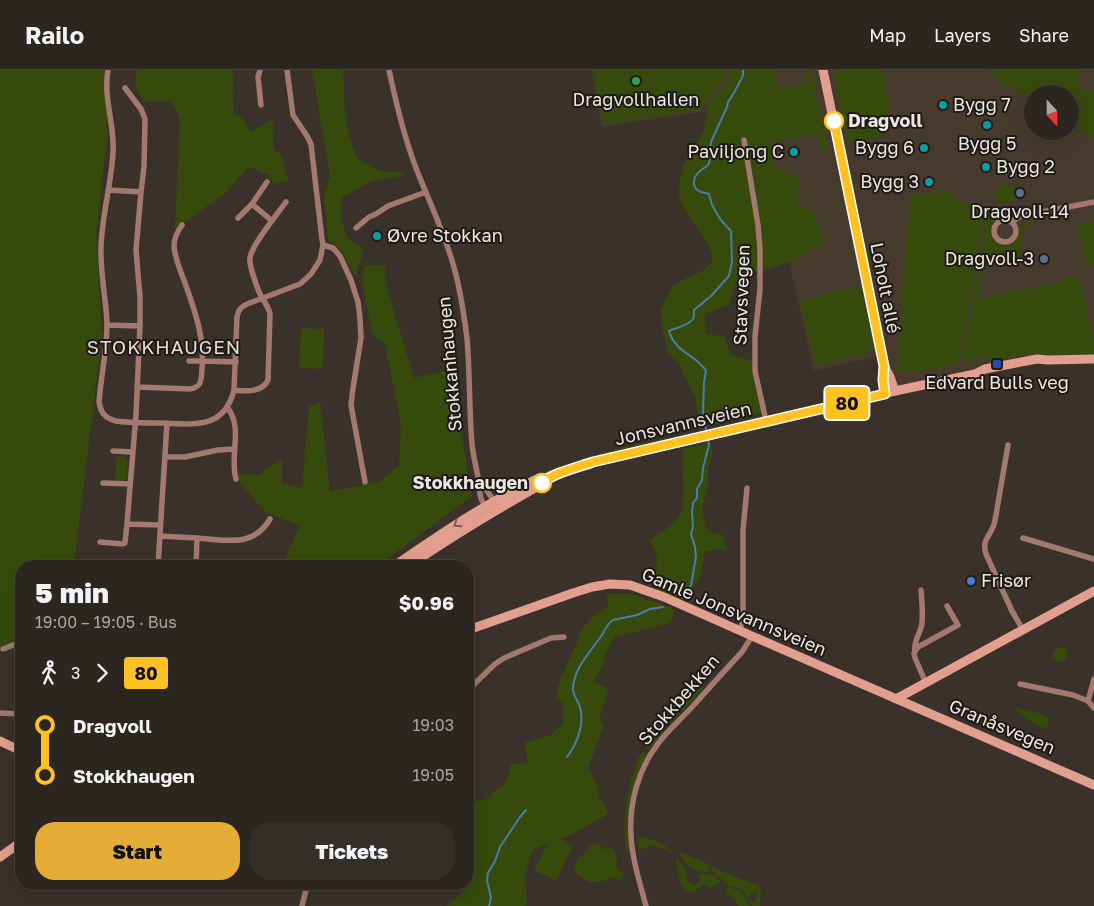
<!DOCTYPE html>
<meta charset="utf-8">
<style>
body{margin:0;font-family:"Golos Text",sans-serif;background:#342e29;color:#f1f3f6;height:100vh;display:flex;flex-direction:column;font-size:19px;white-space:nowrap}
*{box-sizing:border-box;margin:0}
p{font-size:16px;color:#a6a5a5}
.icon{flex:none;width:28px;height:28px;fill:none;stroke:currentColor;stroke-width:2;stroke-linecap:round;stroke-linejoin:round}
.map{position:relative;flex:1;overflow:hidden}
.drawer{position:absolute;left:15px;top:490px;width:459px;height:330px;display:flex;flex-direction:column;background:#2c2620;border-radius:20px;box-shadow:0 5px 20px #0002,0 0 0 1px #48433e}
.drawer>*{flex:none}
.badge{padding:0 10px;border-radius:4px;font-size:18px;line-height:32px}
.needle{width:32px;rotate:159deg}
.buttons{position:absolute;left:1024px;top:15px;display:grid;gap:10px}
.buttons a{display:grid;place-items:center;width:55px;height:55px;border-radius:50%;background:#2c2620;box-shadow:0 5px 20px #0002,0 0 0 1px #48433e;font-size:25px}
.map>.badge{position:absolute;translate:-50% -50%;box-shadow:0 0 0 2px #fff}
.legs{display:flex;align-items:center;gap:8px;height:55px;padding:0 20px;font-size:16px}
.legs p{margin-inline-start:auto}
.head{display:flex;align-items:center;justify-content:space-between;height:85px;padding:0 20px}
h1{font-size:28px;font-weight:800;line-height:38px}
.action{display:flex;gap:10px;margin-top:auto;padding:10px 20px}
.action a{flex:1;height:58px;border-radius:20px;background:#e5ad35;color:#111;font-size:20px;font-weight:800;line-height:58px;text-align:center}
.action a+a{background:#342e29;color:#f1f3f6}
ul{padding:0 20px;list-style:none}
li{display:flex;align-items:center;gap:18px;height:50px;font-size:19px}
li i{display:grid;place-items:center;width:8px;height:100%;margin:0 6px;background:currentColor}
li i::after{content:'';width:12px;height:12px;margin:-6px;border:4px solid;border-radius:50%;background:#2c2620}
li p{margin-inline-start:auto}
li:first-child i{background:linear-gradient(#0000 50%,currentColor 0)}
li:last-child i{background:linear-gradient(currentColor 50%,#0000 0)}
header{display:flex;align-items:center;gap:30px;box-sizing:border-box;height:70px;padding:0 25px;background:#2c2620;border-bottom:1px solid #48433e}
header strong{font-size:24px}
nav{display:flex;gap:28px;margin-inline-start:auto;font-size:18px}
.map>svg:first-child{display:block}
.built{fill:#463a2d;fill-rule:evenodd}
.green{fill:#354a0b}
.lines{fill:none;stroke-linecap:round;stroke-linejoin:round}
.stream{stroke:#4a7da9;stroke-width:2}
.street{stroke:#a3786e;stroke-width:5.5}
.secondary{stroke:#e29e8f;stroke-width:9}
.oneway{stroke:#805c53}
.line-1-casing{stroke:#fff;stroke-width:11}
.line-1{stroke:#ffc222;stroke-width:8}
.leisure-dot{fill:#2e9e5b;stroke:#1e1a17;stroke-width:2}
.culture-dot{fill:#0f9aa8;stroke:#1e1a17;stroke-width:2}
.stop-1-dot{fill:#fff;stroke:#ffc222;stroke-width:2.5}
.service-dot{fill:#5c6f8a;stroke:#1e1a17;stroke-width:2}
.transit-dot{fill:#1a4fb4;stroke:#1e1a17;stroke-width:2}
.shop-dot{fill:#3f7fe0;stroke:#1e1a17;stroke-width:2}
.labels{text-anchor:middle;stroke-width:4;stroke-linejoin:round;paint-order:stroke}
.poi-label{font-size:18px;fill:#ece7e1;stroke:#1e1a17}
.stop-label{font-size:18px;font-weight:bold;fill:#ece7e1;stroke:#1e1a17;text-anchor:start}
.street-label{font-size:18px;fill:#ece7e1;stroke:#1e1a17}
.neighbourhood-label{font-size:19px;letter-spacing:1px;fill:#e6dcd2;stroke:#1e1a17}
</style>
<header>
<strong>Railo</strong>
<nav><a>Map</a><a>Layers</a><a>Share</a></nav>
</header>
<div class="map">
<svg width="1094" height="836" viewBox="0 0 1094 836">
<rect width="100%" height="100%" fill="#3a322a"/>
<path class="built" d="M591 0H1094V289L1048 290 885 324 880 310 877 286 814 301 792 205 760 33 602 57ZM1032 24H1070V61H1032Z"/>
<path class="green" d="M0 0H104L107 26V66L96 166 102 266 75 486 72 496H21V571L0 579Z
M137 0H233L234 45 242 48 250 62 273 49 274 79 281 85 289 111 273 114 269 105 249 97 223 125 175 159 180 47 171 31H144L135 17Z
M312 0H343L345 41 349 65 357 88 371 97 384 102H399L407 105 372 111 341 128 342 150 346 166 364 180 355 207 344 184 328 169 324 127 330 106Z
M592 0H726V6L700 40 603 54Z
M730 0H775L780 19 807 13 805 1 811 0 829 80 822 81 818 63 771 73 773 96 802 110C792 129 796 134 815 142L823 172 794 191 738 207 729 235 705 244 706 263 724 267 732 286 752 291C753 302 754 312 757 323 758 330 761 336 762 343L714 355 712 347 710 345 702 347 698 344 695 326 685 308 680 295 668 283 661 251V239L671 219 679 212 704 200 712 192C714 163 676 147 679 117 680 104 685 89 693 78 695 74 700 70 702 65 707 54 705 39 712 28 716 22 726 15 729 8 729 7 730 1 730 0Z
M836 0H882L890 39 884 50 885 62 882 67 849 74 834 5Z
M987 0H1079L1078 20 1094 21V69L1070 51V24H1032V27C1016 21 1000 13 987 0Z
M995 124a10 10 0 1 1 20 0a10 10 0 1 1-20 0Z
M947 120 955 129 960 132 986 136 960 289C959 290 959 291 958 292 953 298 908 303 899 302L898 299 899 266 910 129 912 127Z
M997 141 999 146C996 149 993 152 991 156 987 166 996 178 1007 175 1024 171 1011 152 1037 148L1035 153 1029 154 1024 159 1019 185 984 193 978 229 1064 211V208L1079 205 1094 273V285L1039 287 1038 282 990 292 988 287 966 292 964 291 963 288 988 146 991 143Z
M1094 152V194L1087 195 1078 155Z
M385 195 386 214 414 308 448 300 455 324 472 426 378 496H279L282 495 300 455 266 443 237 409 239 404 259 405 282 388V414L302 418 309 336 320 333 330 421 380 412 399 395 401 355 385 274 372 263 362 209 364 196Z
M862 216 877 280 815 295 800 231Z
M301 258 324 259 323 299 299 298Z
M689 364 597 387 561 398 506 422 505 418C550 398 595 383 644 373 659 370 674 366 689 364Z
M710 373 713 383 708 398V415L702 440 708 462 723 465 726 479 705 481 700 509 684 530 665 524 655 518 657 485 649 471C658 465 673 455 679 446 687 433 681 395 683 379Z
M117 386 125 387 128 391 127 408 124 411 115 410Z
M607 524H632L674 539 671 553 615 567 605 584 603 597 593 611 608 619 599 650 604 655 588 698 599 718 598 727 610 743 571 765 561 769 573 776 556 811 534 800 547 775 554 771 541 776 532 781 525 807 527 830 525 836H446L454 830 467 817 468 768 471 761 468 756V733L487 729 506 712 511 694 528 693 524 673 549 666 563 654V632L555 628 561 607 576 575 580 561 592 547 608 537Z
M1056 577 1068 579 1065 592 1051 590Z
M699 615 703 617V619L673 651 670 652 668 650V648Z
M1016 638 1042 644 1044 647 1049 649 1047 660 1019 644Z
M662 654 666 657V659L651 678 648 679 646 678V675Z
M643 682 646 684V685C631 714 624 747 630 779L627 781C620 751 629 710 641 683Z
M641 767C653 769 666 775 674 783L652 775 638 780 637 769 638 768Z
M592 774 601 775V780C617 773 617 786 617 799L624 803 620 811 613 807C598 815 581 815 574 797 576 788 581 785 589 781L588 775Z
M680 782 710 795 708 801C694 804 686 794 679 783Z
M676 789H678L685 799 688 812 690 814 694 815 699 813 700 808 698 804C708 805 714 802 720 811L715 816 710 818 706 815H703C700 816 699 818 696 820 680 830 677 801 676 791Z
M712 797 757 815 761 819 760 836H752L749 832 750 830 754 832C758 830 758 824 755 821L752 823 748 829C742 814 736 821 726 814 719 809 721 805 711 801Z
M728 817C744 821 742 823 750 836H738L737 832 727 824 726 819Z"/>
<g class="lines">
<path class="stream" d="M703 344 704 312 706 301C696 284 676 284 669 261 675 258 688 256 693 249 694 247 694 242 694 240L711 226 729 206 732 192 731 161 720 149 712 135 709 124C707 123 704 123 701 122 691 119 693 107 699 102 702 98 706 98 709 94L711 72 727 37 728 32C730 30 743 7 743 5 743 3 743 2 743 0
M704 351 707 363
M681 527 687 522 691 515 696 487 695 477 691 464 693 457 692 442 693 433 697 428V419L702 410 703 398 709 375 708 368
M567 687C577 674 585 653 580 637 578 631 573 625 573 619 573 599 591 581 602 565 605 560 607 554 613 550L637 545 650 539 663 537
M489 836 491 828 487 810 488 803 495 791 500 777 520 747 526 740"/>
<path class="street" d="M108 0C103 28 115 55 113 83 111 115 102 146 101 177 100 203 106 228 107 253 107 280 101 306 99 332 101 343 105 348 116 351 131 353 147 353 162 353 194 354 224 360 234 320L237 247C238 240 241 237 247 234L300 214 311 204 320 190 323 175 322 169 311 74 307 66 293 45 287 0
M260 0 258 7 261 35
M389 0C396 33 404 67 416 98 429 132 446 165 455 201 461 223 464 245 467 268 470 303 469 338 472 374 473 385 476 396 478 407 480 417 478 432 488 438
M125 18 141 39 145 49 144 97 141 122
M744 70 758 155 760 179V219L755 266V301L766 351
M108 120 141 122 136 180 140 227V256
M252 134 272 151
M238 148 252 134 267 112
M994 161a11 11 0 1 1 22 0a11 11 0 1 1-22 0Z
M1011 152 1021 146 1094 132
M356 158 369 147 376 144 388 136 426 122
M323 175 333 178 340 186 351 210 358 232 360 248 361 268 353 318 351 335 365 412
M107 255 140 256 136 345 127 454
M189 291H203L236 292
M137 317 190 319C202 317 201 310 202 299 205 269 195 241 185 213 181 202 175 189 174 176 174 168 177 162 182 155
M234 320C246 321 262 323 268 310L270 243C268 237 266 234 263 229 259 224 257 216 255 211 253 204 249 195 250 188 251 176 278 143 286 132
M227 337C244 358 229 385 236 409
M1008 375 996 445C995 449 995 453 993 457 988 469 982 470 986 484L1012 541 1023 560
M113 381 132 382
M165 387H185L218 380 235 379
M478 408 494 431V434
M103 413 130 414
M160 466 197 468 196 496
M197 468C227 470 253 478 270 449
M1023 468 1094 489
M100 472 122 474 125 473 127 454 160 455
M158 496 167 353
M739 560 743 552V460L747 418
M3 579 21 572
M915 581C913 571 921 563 922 553 923 543 922 531 921 520
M926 613 915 588 914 583 918 577 958 555 947 536
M1020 614 1073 625 1088 631 1094 638
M468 620 495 594 504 588 551 568 564 567
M1088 631 1094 609
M0 643 21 644
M302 836 306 820V814
M646 836C640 813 632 789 631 765 629 734 638 700 657 675 667 661 681 649 693 636 709 618 725 600 742 582L752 566"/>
<path class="secondary" d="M823 0C844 99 864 198 884 296L883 310 885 324
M884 296 890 307 895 321
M394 496C441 464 487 432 539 408H547L572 399 606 389 895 321 975 304 985 299 1037 289 1048 290 1094 289
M409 496C452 466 496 440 542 414L547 408
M468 560 573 523 592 517 610 514 630 515 664 527 752 566 1094 715
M896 629 1094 521
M0 671 21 681
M0 787 21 772"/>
</g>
<defs><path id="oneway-chevron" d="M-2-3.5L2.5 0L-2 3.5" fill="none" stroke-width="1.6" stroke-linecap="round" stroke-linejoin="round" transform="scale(1.25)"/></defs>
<use class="oneway" href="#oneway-chevron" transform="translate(457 454) rotate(147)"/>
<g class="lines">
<defs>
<path id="line-1" d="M542 413C552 403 579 397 593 392L885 324 883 310 884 296 834 51"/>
</defs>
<use href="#line-1" class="line-1-casing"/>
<use href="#line-1" class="line-1"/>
</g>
<circle class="leisure-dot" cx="636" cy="11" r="5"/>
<g class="culture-dot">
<circle cx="943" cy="35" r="5"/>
<circle cx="987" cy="55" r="5"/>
<circle cx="924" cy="78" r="5"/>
<circle cx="794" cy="82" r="5"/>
<circle cx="986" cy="97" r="5"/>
<circle cx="929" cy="112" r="5"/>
<circle cx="377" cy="166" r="5"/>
</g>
<g class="stop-1-dot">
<circle cx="834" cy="51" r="9"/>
<circle cx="542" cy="413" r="9"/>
</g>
<g class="service-dot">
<circle cx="1020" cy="123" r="5"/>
<circle cx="1044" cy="189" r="5"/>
</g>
<rect class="transit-dot" x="992" y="289" width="10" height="10" rx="2.5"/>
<circle class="shop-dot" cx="971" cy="511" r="5"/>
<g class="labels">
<g class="poi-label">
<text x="636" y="36">Dragvollhallen</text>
<text x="953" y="41" text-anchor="start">Bygg 7</text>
<text x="987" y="80">Bygg 5</text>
<text x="914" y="84" text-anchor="end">Bygg 6</text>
<text x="784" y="88" text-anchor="end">Paviljong C</text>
<text x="996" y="103" text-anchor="start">Bygg 2</text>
<text x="919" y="118" text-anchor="end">Bygg 3</text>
<text x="1020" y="148">Dragvoll-14</text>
<text x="387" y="172" text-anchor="start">Øvre Stokkan</text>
<text x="1034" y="195" text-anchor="end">Dragvoll-3</text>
<text x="997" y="319">Edvard Bulls veg</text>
<text x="981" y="517" text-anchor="start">Frisør</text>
</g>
<g class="stop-label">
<text x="848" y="57">Dragvoll</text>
<text x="528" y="419" text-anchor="end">Stokkhaugen</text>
</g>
<g class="street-label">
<text transform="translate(885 218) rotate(79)" y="6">Loholt allé</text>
<text transform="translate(742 225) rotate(-88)" y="6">Stavsvegen</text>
<text transform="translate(450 294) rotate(-95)" y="6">Stokkanhaugen</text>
<text transform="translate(683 354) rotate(-13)" y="6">Jonsvannsveien</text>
<text transform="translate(734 542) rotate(23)" y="6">Gamle Jonsvannsveien</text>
<text transform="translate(679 630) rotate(-49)" y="6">Stokkbekken</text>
<text transform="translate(1002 657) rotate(23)" y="6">Granåsvegen</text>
</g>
<g class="neighbourhood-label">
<text x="164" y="284">STOKKHAUGEN</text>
</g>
</g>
</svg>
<div class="buttons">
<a><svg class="needle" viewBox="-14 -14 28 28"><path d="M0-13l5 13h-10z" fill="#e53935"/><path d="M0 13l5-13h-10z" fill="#a6a5a5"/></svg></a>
</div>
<b class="badge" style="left:847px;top:333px;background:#ffc222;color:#111">80</b>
<section class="drawer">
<div class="head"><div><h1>5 min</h1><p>19:00 – 19:05 · Bus</p></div><b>$0.96</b></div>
<div class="legs"><svg class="icon" aria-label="walk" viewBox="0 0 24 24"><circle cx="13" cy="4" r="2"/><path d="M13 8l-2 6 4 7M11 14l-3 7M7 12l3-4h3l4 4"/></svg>3<svg class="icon" aria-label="forward" viewBox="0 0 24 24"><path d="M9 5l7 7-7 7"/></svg><b class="badge" style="background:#ffc222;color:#111">80</b></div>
<ul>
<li><i style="color:#ffc222"></i><b>Dragvoll</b><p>19:03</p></li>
<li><i style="color:#ffc222"></i><b>Stokkhaugen</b><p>19:05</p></li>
</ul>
<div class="action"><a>Start</a><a>Tickets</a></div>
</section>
</div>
